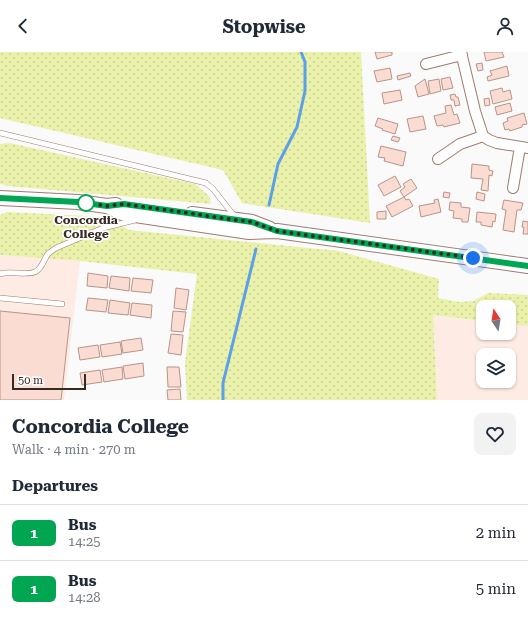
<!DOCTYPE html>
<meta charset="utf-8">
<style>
body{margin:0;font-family:"Roboto Serif",serif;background:#f2f2f3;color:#1f2937;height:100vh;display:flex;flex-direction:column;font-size:15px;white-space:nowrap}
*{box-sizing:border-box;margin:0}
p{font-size:13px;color:#747a83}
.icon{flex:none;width:22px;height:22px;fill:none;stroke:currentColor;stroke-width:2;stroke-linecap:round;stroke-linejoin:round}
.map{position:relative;height:348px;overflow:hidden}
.drawer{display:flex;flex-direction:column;background:#fff;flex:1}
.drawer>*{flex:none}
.badge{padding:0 8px;border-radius:6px;font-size:14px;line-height:26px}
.needle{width:26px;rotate:348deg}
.controls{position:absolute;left:476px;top:248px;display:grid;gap:8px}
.controls a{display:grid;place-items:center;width:40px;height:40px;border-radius:8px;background:#fff;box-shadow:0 1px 3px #0004;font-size:20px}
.scale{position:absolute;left:12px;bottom:10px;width:74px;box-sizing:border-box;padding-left:4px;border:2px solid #372924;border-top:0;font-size:11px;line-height:14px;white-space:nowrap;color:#372924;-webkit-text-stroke:3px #fff;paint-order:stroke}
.you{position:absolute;width:20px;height:20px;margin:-10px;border:3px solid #fff;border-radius:50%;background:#1a73e8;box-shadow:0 0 0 6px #1a73e833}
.map>.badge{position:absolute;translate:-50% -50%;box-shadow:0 0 0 2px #fff}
h2{padding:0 12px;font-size:15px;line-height:36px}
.round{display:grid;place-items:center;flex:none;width:42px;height:42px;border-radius:8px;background:#f2f2f3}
.overview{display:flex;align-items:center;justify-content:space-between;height:68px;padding:0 12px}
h1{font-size:19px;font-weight:700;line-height:30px}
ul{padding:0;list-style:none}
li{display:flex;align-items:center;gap:12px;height:56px;padding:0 12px;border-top:1px solid #e0e1e3}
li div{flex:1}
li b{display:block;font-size:15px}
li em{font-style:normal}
li .badge{min-width:44px;font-weight:700;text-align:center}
header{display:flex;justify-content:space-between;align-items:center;height:52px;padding:0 12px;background:#fff;font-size:18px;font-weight:700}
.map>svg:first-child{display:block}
.built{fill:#feebe4;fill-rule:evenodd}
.green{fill:url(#green-dots)}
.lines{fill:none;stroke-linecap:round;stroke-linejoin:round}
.stream{stroke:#5ca0e8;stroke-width:3}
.building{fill:#fbdcd2;stroke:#b89488}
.service-casing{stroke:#9e7c70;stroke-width:6}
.minor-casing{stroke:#9e7c70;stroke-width:12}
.secondary-casing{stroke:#9e7c70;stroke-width:16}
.service{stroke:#fff;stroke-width:5}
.minor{stroke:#fff;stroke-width:10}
.secondary{stroke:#fff;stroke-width:14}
.line-casing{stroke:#fff;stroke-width:9}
.line{stroke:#00a651;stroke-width:6}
.walk{stroke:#372924;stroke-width:4;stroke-dasharray:0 7.2}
.stop-dot{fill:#fff;stroke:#00a651;stroke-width:2}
.labels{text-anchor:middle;stroke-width:3.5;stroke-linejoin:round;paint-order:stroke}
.stop-label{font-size:12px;font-weight:bold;fill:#372924;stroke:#fff}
</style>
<header><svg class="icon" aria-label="back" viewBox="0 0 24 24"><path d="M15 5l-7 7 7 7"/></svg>Stopwise<svg class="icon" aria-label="person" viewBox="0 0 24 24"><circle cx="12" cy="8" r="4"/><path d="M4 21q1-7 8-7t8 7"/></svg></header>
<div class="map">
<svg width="528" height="348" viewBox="0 0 528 348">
<defs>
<pattern id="green-dots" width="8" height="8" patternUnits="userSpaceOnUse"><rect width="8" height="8" fill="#eaf1aa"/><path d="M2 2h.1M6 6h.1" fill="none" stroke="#c9cf92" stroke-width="1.8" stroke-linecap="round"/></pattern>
</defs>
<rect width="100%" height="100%" fill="#fafafa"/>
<path class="built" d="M0 203 80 209 64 348H0Z
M433 263 483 269V281H509V272L528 274V348H437ZM483 303H509V329H483Z"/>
<path class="green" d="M0 0H361L370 171 242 151 223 118 0 66Z
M10 91 195 132 209 144 211 152 8 134 0 132V92Z
M7 160 108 165 129 178 339 199 439 227 438 246 459 250 474 249 488 241 528 243V274L509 272V255H483V269L433 263 437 348H187L185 311 197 222 80 209 0 203V163Z"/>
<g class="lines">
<path class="stream" d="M269 153 278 112 297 75 305 39V10L301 0
M223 348V331L256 197"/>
</g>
<path class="building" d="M375 0H392V3L377 7Z
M484 0H502L504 5 486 9Z
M482 11 483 18 478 19 476 12Z
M507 14 509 24 488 29 487 25 492 23 490 19Z
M390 16 392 27 377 30 374 19Z
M410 21 411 24 398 28 397 24Z
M450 25 453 36 443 38 441 27Z
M425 27 429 42 418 45 415 34Z
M439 27 441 39 430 42 428 29Z
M502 36 503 40 510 38 512 47 493 52 490 39Z
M400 38 402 48 384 52 382 41Z
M455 42 456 45H458L460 53 455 54 454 48H451L450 43Z
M489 46 490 53 485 54 484 47Z
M510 51 512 59 497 63 495 55Z
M451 53 454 63 457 62 460 71 444 75 443 73 437 74 434 64 446 61 445 54Z
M524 61 527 72 522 73V75L510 79 509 77 505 78 503 71 508 69 507 66Z
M423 64 426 77 410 80 407 67Z
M378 66 398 72 395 82 382 78 383 77 375 74Z
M393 84 400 86 398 90 391 88Z
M381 94 406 100 403 114 384 109 385 106 378 105Z
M472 112 489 114V118L493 119 492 124 489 123 488 139 481 138 483 127 471 126Z
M395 124 401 135 384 144 378 133Z
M411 127 417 136 404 145 400 139 405 135 403 132Z
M444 140 450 141 449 146 443 145Z
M477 140 485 142 484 149 476 147Z
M404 145 406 148 409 147 413 154 392 165 386 154Z
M438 147 441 160 421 165 419 154 435 151 434 148Z
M504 148 523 151 521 158H517L514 180 503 178 506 158 502 157Z
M450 150 461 151V155L470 156 468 170H462V167L453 166 454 159 449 158Z
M386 159V167H377V160Z
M477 160 496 162 495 170 493 169 492 175 481 173V170H476Z
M523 169 528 170V182H523L524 175H522Z
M88 221 108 224 107 236 87 234Z
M111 224 130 226 129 239 109 236Z
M133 226 153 228 151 241 131 239Z
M176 236 189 238 186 258 174 256Z
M88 246 108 248 106 260 86 258Z
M110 248 130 251 128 263 108 261Z
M132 251 152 253 151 266 130 263Z
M0 259 70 266 61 348H0Z
M173 259 186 260 183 280 171 279Z
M171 282 183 283 181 303 168 301Z
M141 286 143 298 123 301 121 289Z
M120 290 122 302 102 305 100 293Z
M98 293 100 305 80 308 78 296Z
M143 311 144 324 125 327 123 314Z
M122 315 123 327 104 330 102 318Z
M167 315H179L181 335H168Z
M100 318 102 330 82 333 80 321Z
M180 337 181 348H168L167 338Z"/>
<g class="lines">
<defs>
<path id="service" d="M0 81 206 131 213 137 235 165
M0 222C11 218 24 224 35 220 43 216 43 208 48 202 50 200 53 198 56 196L103 176 135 168
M0 246 62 252"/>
<path id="minor" d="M461 0 475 59 483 84 489 88 497 91 528 96
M426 12 462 3
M438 107 460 92 483 84
M513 136 520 95"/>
<path id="secondary" d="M0 146 78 150 107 154 116 153
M107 154 122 161 249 180 277 179 528 214
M192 162 252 170 270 177"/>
</defs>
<use href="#service" class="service-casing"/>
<use href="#minor" class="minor-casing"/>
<use href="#secondary" class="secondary-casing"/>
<use href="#service" class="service"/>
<use href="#minor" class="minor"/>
<use href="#secondary" class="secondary"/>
</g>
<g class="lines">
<defs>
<path id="line" d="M0 146 78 150 107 154 124 152 252 170 277 179 528 214"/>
</defs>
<use href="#line" class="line-casing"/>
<use href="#line" class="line"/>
<path class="walk" d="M86 151 107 154 124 152 236 168 252 170 277 179 473 206"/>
</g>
<circle class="stop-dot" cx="86" cy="151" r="8"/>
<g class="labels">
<g class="stop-label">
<text x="86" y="172">Concordia<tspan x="86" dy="14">College</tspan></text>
</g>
</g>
</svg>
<div class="controls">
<a><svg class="needle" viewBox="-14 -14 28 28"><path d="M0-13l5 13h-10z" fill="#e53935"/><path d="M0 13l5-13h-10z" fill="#747a83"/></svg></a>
<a><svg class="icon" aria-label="layers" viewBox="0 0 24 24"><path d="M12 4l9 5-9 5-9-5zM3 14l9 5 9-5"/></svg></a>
</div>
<div class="scale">50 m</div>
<div class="you" style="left:473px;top:206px"></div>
</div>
<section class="drawer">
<div class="overview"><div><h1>Concordia College</h1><p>Walk · 4 min · 270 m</p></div><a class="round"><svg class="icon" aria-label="heart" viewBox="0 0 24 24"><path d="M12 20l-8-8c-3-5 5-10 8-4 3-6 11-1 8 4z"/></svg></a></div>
<h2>Departures</h2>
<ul>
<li><span class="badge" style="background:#00a651;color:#fff">1</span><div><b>Bus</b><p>14:25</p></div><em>2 min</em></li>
<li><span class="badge" style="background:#00a651;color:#fff">1</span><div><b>Bus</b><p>14:28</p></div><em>5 min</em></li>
</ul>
</section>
